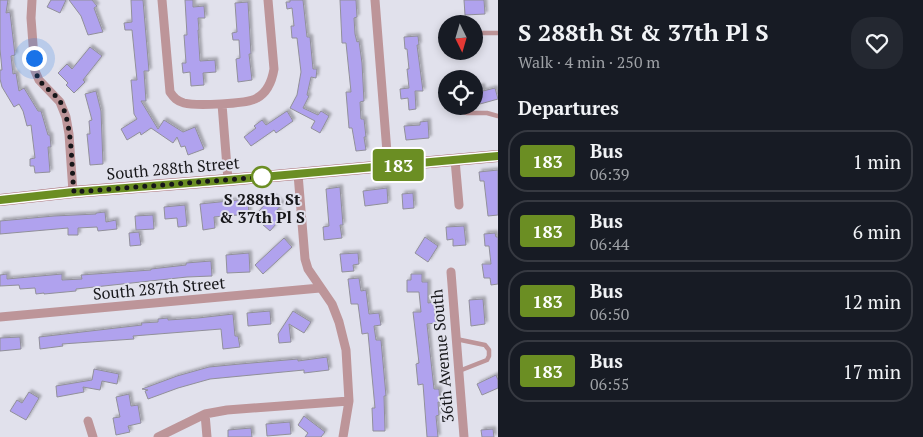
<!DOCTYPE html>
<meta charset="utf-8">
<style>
body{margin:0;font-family:"PT Serif",serif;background:#242831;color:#f1f3f6;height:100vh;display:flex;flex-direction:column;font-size:19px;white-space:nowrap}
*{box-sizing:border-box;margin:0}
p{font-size:16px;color:#9ea1a6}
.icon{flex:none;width:28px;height:28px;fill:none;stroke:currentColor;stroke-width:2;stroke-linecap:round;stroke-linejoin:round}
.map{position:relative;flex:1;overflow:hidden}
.details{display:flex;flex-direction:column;background:#171b24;width:425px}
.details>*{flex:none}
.badge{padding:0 10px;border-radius:4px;font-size:18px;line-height:32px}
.needle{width:32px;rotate:175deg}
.tools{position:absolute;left:438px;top:15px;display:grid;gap:10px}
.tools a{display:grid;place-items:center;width:45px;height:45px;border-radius:50%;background:#171b24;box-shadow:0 2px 8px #0003;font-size:25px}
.you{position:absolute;width:25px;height:25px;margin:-12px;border:4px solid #fff;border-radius:50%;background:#1a73e8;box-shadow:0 0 0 8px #1a73e833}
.map>.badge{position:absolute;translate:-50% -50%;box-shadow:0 0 0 2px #fff}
h2{padding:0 20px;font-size:19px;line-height:45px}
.round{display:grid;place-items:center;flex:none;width:52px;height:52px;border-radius:20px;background:#242831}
.head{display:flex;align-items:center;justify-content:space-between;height:85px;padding:0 20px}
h1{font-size:24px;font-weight:800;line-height:38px}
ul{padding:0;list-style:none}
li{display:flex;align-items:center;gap:15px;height:62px;margin:0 10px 8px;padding:0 10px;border:2px solid #363941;border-radius:20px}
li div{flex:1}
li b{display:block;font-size:19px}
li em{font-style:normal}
li .badge{min-width:55px;font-weight:700;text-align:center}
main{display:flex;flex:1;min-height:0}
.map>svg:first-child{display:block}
.building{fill:#b0a2ee;stroke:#91909a;filter:url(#shadow)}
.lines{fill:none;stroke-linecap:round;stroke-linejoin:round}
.lane{stroke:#bd9599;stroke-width:4.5}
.street{stroke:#bd9599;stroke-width:9}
.secondary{stroke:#a86f76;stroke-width:12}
.line-casing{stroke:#fff;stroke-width:11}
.line{stroke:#6b8e23;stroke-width:8}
.walk{stroke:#161619;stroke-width:5;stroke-dasharray:0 9}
.stop-dot{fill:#fff;stroke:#6b8e23;stroke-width:2.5}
.labels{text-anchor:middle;stroke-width:4;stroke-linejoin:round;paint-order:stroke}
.street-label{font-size:16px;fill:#161619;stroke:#e1e1ec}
.stop-label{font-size:16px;font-weight:bold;fill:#161619;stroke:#e1e1ec}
</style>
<main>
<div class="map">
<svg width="498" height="437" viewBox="0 0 498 437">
<defs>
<filter id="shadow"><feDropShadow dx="2.5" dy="-2.5" stdDeviation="1" flood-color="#0004"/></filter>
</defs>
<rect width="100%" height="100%" fill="#e1e1ec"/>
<path class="building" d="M0 0H8L6 13 10 12 15 55 11 56 13 74 16 73 19 91 24 88 38 111H41L48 135H50L51 147H48L50 172 35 173 34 166H30V159L35 158 31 125 27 126 23 111 19 104 14 107 2 87 0 79V70H2L0 49Z
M51 0H66L60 13 47 7Z
M69 0H92L97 6 94 8 103 32 88 35 81 16Z
M131 0H143L149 71H144L146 101H141L158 129 164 120 183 132 195 127 204 149 188 155 185 146 181 147 177 137 173 143 151 128 141 135 140 132 127 140 121 129 137 119 134 114 131 80H137L132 30H125L124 23 132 22Z
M185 0H193V7L204 6 205 18H198L199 30H198L200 61 215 60 216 72 203 73 204 85 191 86 190 72 183 73 182 63H186L184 35H187Z
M290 0H303L307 37H310L313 69H317L316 78 311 77 307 95 309 96 303 108 318 115 321 111 329 116 320 133 311 128 315 121 290 108 297 95 301 72 297 38H292L291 26H294L292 8 287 9 286 2H290Z
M340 0H356L357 17 354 18 355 34 357 42 359 41 362 63 364 101 360 102 361 119H364L366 137H364L366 150 356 151 352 128H349L346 92H351L346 43H342Z
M464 0H484L485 14 465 15Z
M248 2 251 54H249L252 80 238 82 236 59 240 58 239 40H233L232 33 237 32 235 3Z
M418 36 419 45H417L423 91H415L416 109 409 110 408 98 401 99 400 89 409 88 407 69H409L407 49H405L404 37Z
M90 47 102 56 83 80 85 82 74 93 66 85 68 83 58 73 67 64 72 69Z
M482 86 483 91 495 88 498 99 480 104 479 102 474 103V88Z
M96 91 101 111 103 164 90 165 87 134H90L89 121 92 120 85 94Z
M287 111 293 121 276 133 274 130 251 146 244 137 256 128 254 126 262 120 266 125Z
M428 121 429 138 406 140 404 126 420 125V122Z
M498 170V215L488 216 484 181H480L479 172Z
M340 187 343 225H340L342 238 324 240 323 227 329 226 326 189Z
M387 188 388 203 365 206 363 191Z
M413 193 414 208 403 209 402 194Z
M272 196 282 204 277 210 283 216 270 231 254 217Z
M248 199 249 214 214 217 215 228 203 230 200 204Z
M185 205 187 226 178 227 177 218 165 219 164 207Z
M105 212 106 222 116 220 117 229 98 231 97 227 78 228V235H68V228L0 234V221L54 216 96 214V213Z
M153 215 154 229 136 230 135 216Z
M464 226 466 245 453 246V239L447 240 446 227Z
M139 232 141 245 130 246 129 233Z
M495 233 496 237H498V284L491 285 490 278H484L482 264H491L489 246H485L484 234Z
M425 237 438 246 428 262 415 253Z
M284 238 292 247 263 274 255 265Z
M249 253 250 272 227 273 226 255Z
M358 253 359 264 353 265 354 271 342 272 340 254Z
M211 261 212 276 187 277 76 289V291L44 294V293L36 294 35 288 20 289 19 285 0 286V275L7 274V279L62 274V280L82 279 81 275 151 270V269L186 265V263Z
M411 274H422V282H428V303L434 302 436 323 427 324 434 389H439L440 402H438L439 415 436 416 438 437H427L423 384 418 385 416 364 419 363 413 312H421L419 292H407V280H411Z
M359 278 361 291 366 290 369 314 379 313 381 325 374 326 376 340H381L386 396H384L385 431H373L372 408H375L368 333 362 334 358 304H351L348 279Z
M483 299 485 324 471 326 469 300Z
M270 311 271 324 248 326 247 313Z
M293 311 311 322 304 333 289 324 291 342 279 343 278 334Z
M233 314 235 336H238L240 347 223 349 221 329 133 336 134 339 62 344 63 346 40 349 39 337 142 325 141 323 158 322V319L168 318V320L198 318Z
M20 337 21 349 0 351V338Z
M327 357 329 370 304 373V370L210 379 178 388 148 399 145 391 148 390 142 389 177 376 209 367 240 364 298 359V361Z
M94 369 119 374 117 384 102 381 100 390 83 387 84 392 57 397 56 386 92 380Z
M496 375 498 380V388L482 395 477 384Z
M29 392 39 398 26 420 10 411 17 400 22 403Z
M129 394 131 406 138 405 141 423 128 426 130 432 116 435 113 418 120 417 116 397Z
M304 416 325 432 321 437H305L308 433 298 425Z
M290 422 291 434 267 436 266 424Z
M251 428 252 437H228V430Z
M493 429 494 437H482L481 430Z"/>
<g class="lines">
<path class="lane" d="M475 33H498
M460 106 464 112 467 113H487L498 116
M456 339 485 345 489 350V356L487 360 459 371"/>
<path class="street" d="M32 0 31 18 35 71 39 80 60 102 66 117 69 134 73 192
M162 0 170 92C174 98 177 101 184 103 196 106 247 104 257 98 268 92 272 81 274 69L268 0
M375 0 388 165
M222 104 228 180
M455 160 459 205
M298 174 305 259 308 269 332 304 339 322 346 350 349 401 343 437
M451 272 464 437
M0 317 320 288
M205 414 207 437
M88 421 93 437
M158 437 205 414 227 410 349 401"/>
<path class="secondary" d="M0 200 73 192 228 180 498 156"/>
</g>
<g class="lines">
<defs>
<path id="line" d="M0 200 74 192 228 180 498 156"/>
</defs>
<use href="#line" class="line-casing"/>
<use href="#line" class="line"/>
<path class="walk" d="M34 58C35 66 35 74 40 81 46 89 56 94 61 103 73 127 71 166 74 192L262 177"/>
</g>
<circle class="stop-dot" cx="262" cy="177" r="10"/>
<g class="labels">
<g class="street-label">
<text transform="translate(173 168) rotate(-5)" y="6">South 288th Street</text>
<text transform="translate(159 288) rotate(-5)" y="6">South 287th Street</text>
<text transform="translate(442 356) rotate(-95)" y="6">36th Avenue South</text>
</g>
<g class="stop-label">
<text x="262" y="205">S 288th St<tspan x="262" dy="18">&amp; 37th Pl S</tspan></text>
</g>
</g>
</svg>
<div class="tools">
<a><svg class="needle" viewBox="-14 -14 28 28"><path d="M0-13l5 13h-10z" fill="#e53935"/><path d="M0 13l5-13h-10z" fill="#9ea1a6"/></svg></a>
<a><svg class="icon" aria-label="locate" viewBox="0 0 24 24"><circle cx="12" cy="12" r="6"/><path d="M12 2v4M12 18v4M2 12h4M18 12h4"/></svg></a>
</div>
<div class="you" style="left:34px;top:58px"></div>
<b class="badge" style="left:398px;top:165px;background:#6b8e23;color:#fff">183</b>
</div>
<section class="details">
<div class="head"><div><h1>S 288th St &amp; 37th Pl S</h1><p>Walk · 4 min · 250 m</p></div><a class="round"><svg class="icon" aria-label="heart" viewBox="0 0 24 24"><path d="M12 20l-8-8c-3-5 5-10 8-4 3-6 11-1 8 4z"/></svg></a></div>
<h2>Departures</h2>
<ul>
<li><span class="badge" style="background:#6b8e23;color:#fff">183</span><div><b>Bus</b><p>06:39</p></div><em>1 min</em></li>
<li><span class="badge" style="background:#6b8e23;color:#fff">183</span><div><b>Bus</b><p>06:44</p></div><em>6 min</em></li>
<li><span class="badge" style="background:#6b8e23;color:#fff">183</span><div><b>Bus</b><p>06:50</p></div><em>12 min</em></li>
<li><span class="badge" style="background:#6b8e23;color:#fff">183</span><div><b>Bus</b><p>06:55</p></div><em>17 min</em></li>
</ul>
</section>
</main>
